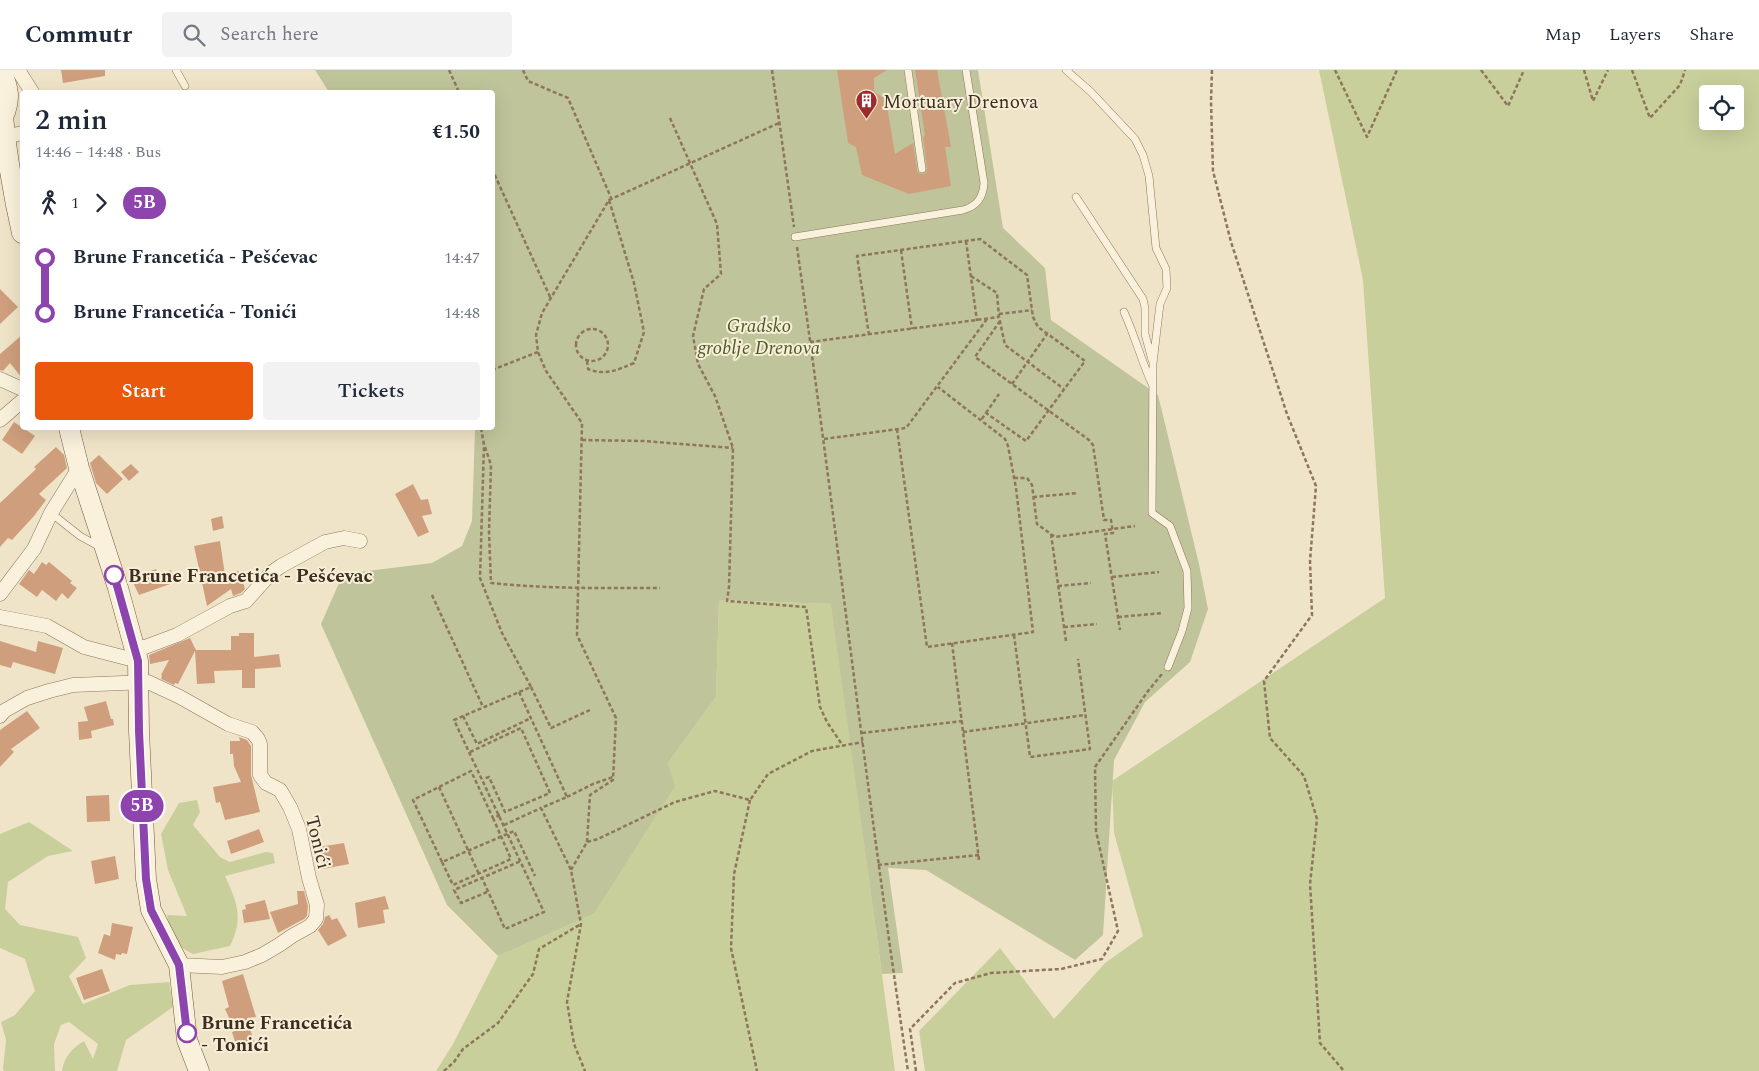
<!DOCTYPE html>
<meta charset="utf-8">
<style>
body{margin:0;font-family:Spectral,serif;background:#f2f2f3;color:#1f2937;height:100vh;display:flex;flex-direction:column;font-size:19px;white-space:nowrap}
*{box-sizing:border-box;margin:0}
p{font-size:16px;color:#747a83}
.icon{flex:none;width:28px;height:28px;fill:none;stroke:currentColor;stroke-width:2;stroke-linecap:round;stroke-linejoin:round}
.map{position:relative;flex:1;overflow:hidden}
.panel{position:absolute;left:20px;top:20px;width:475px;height:340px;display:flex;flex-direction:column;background:#fff;border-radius:5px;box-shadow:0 5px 20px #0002}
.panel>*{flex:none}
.badge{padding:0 10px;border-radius:16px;font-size:18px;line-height:32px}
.fabs{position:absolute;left:1699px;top:15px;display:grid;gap:10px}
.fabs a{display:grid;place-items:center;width:45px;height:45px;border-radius:5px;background:#fff;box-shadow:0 5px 20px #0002;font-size:25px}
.map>.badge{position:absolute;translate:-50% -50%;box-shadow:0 0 0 2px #fff}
.legs{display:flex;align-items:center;gap:8px;height:55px;padding:0 15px;font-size:16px}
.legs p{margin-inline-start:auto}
.headline{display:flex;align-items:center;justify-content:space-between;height:85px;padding:0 15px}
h1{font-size:28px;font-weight:600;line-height:38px}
.primary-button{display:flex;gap:10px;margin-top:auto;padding:10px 15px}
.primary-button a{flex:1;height:58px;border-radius:5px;background:#ea580c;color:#fff;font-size:20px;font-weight:600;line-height:58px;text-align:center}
.primary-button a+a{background:#f2f2f3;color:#1f2937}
ul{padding:0 15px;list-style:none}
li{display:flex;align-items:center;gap:18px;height:55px;font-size:19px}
li i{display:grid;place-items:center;width:8px;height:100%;margin:0 6px;background:currentColor}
li i::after{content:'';width:12px;height:12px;margin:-6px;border:4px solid;border-radius:50%;background:#fff}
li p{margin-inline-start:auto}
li:first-child i{background:linear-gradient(#0000 50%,currentColor 0)}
li:last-child i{background:linear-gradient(currentColor 50%,#0000 0)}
header{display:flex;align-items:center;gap:30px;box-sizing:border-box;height:70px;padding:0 25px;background:#fff;border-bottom:1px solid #e0e1e3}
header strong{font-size:24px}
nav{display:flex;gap:28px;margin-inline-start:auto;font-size:18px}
.search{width:350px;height:45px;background:#f2f2f3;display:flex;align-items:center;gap:12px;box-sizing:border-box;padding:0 18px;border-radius:5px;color:#747a83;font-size:19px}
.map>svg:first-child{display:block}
.green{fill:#c9cf9b;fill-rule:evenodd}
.cemetery{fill:#bfc49a}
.building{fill:#cf9f7d}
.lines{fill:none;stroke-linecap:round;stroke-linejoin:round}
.lane-casing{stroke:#8d765c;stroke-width:8}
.street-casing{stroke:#8d765c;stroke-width:15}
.secondary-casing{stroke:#6f573f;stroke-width:21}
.path{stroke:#8d765c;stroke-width:2.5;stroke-dasharray:4 2.5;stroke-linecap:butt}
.lane{stroke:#faf1dc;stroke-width:7}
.street{stroke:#faf1dc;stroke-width:14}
.secondary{stroke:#faf1dc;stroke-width:20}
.line-1-casing{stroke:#fff;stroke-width:11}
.line-1{stroke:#8e44ad;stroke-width:8}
.stop-1-dot{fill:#fff;stroke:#8e44ad;stroke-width:2.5}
.labels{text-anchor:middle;stroke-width:4;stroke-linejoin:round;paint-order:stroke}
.poi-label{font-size:19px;fill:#3d2e20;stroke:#f7eed8;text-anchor:start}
.park-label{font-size:19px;font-style:italic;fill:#4d5a26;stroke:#f7eed8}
.stop-label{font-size:19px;font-weight:bold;fill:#3d2e20;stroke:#f7eed8;text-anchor:start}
.street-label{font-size:19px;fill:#3d2e20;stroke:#f7eed8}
</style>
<header>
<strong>Commutr</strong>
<div class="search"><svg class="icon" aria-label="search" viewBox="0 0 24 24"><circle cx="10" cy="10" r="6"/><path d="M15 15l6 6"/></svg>Search here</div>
<nav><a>Map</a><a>Layers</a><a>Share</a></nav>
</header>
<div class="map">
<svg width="1759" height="1001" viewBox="0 0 1759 1001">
<rect width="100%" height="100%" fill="#f0e4c8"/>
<path class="green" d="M1319 0H1759V1001H925L919 961 1000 878 1054 949 1105 893 1143 866 1114 763 1112 711 1385 528 1363 210ZM1708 24H1735V51H1708Z
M719 530 832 534 895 1001H436L453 974 498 886 594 844 674 716 668 693 716 627Z
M197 730 200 742 193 755 220 787 230 792 266 782 273 783 275 793 225 806C237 832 244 848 230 876L193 884 173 873 167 845 187 846 168 800 161 764 179 733Z
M29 752 73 781 48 786 8 812 5 839 20 855 78 867 86 888 69 906 83 934 130 915 169 912 173 937 126 970 117 1001H62C64 987 72 978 84 971L93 989 98 974 69 952 61 955 54 974 55 1001H4L3 999 6 970 1 952 15 945 35 921 25 889 0 878V764Z"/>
<path class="cemetery" d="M315 0H978L1003 158 1045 198 1051 250 1158 325 1199 494 1208 539 1190 592 1145 632 1114 690 1103 865 1075 890 926 800 888 798 903 903 882 904 831 534 719 530 716 627 668 693 675 716 594 844 498 886 447 835 321 554 343 504 432 493 462 476 472 451 475 358H492V22H329Z"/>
<path class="building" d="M61 0H105V6L63 13Z
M837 0H887L874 8V21L886 30 895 84 913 73 917 100 918 103 922 104 926 103 927 99 923 67 925 65 915 0H937L951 77H945L951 116 909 124 862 105 856 77 848 73Z
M0 219 18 237 0 254Z
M22 265V308L10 293 3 301 0 300V284Z
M14 352 35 366 22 384 2 370Z
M56 377 64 385 67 398 39 424 46 430 34 446 12 470 8 468 0 477V433L36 399 34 397Z
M99 385 123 409 107 424 96 413 90 393Z
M131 394 139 402 129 411 121 402Z
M413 414 421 430 428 429 432 444 422 446 429 462 418 467 395 424Z
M222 446 224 458 213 461 211 449Z
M220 471 225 505 238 501 240 503 245 519 241 523 233 526 231 519 207 536 194 476Z
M42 492 46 495 49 492 72 511 70 513 77 518 68 529 62 523 56 531 42 520 37 527 19 514 29 500 34 504Z
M156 499 158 505 171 500 176 512 139 525 131 508Z
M239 563H254V587L279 584 281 597 255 599V618H242V600L214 601 215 613 197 614 195 581 178 614 175 613 174 615 161 609 162 606 161 605 169 590 150 594 149 585 190 568 196 580H231V566H239Z
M0 571 36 582 38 571 63 578 55 604 13 592 11 598 0 595Z
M106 631 111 649H113L114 655 91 661 92 668 79 670 78 652 88 651 84 637Z
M27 641 40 658 11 679 14 682 0 697V660Z
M239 667 247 670 251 676V705L260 742 225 750 220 732 216 733 213 717 241 712 234 696 233 684H230V671H240Z
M109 725 110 751 87 752 86 726Z
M259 759 264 772 231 784 227 771Z
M344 773 349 794 323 799 319 777Z
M115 786 119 809 95 814 91 791Z
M297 821H304L308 836 307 846 304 849 278 863 270 842 298 834Z
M385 826 389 839 383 840 385 853 358 858 355 833Z
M265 830 270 849 244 853 242 840 246 839 245 835Z
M329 845 332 850 337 848 347 866 328 876 318 860 323 854 325 847Z
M112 853 133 857 127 884 122 883 121 885 116 884 115 890 98 883 104 864 110 866Z
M102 899 110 921 84 930 76 908Z
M243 904 256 947 247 948 255 975 238 981 232 962 235 961 225 939 229 937 222 911Z"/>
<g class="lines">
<defs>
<path id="lane" d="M176 0 185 16
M908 0 922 99
M1066 0 1091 22 1135 69 1143 85 1149 106 1156 178 1166 199 1167 218 1160 234 1153 293 1152 443 1170 456 1187 501 1188 538 1182 561 1168 597
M1076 127 1143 229 1145 238V264L1152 290
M795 167 963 140C977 136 983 128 984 113L966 0
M1124 242C1135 266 1141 290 1152 314
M51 443 80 466 100 477"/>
<path id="street" d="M18 0 32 22
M5 67 22 63
M0 309 22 319
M0 350 22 331
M0 524 34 479 51 443 79 398
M0 547 47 556 84 577 138 591
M134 579 145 577 177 565 230 536 246 531 271 503 281 496 325 472 344 468 360 471
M0 646 4 641 27 628 49 621 73 615 148 612 180 627 228 654 252 662 258 669 260 674V705L266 713 280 720 290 737 299 759 309 808 317 835 316 849 310 856 292 866 279 875 262 885 245 892 222 897 179 895"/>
<path id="secondary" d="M0 0C9 17 11 29 3 47
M0 41 3 47C7 86 13 124 22 163
M69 358 79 398 118 518 138 591 139 661 146 809 151 840 179 895 187 970 199 1001"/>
</defs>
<use href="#lane" class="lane-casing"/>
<use href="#street" class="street-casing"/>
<use href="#secondary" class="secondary-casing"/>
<path class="path" d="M449 0 459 22
M523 0 528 11 568 28 612 130
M772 0 794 157
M1212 0 1211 31 1213 101 1231 172 1287 344 1316 416 1310 491 1312 545 1264 611 1270 668 1304 706 1317 749 1310 814 1320 973 1344 1001
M1335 0 1367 67 1397 0
M1481 0 1508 36 1524 0
M1584 0 1593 31 1608 0
M1632 0 1650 48 1680 15 1685 0
M670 48 717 154 721 204 704 219 693 266 698 294 715 326 733 378 729 517 727 531 806 537 820 637 827 652 843 676
M492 99 551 229
M966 171 977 251
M797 177C836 452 867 727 908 1001
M901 180 912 259
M971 206 997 223 999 247 1005 275 1064 319
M999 244 1032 240
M1000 251 975 287 1089 370 1093 375 1104 450H1111L1113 463 1105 464 1120 560
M576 275a16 16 0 1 1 32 0a16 16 0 1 1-32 0Z
M869 265 857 186 980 169 1027 205 1033 247 1038 257 1085 291 1026 371 986 343 981 350
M810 272 999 247
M587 291 588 299C606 306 617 300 634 293L644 262 634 213 609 130
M492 300 538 282
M1012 314 1047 264
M986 343 999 324
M481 358 484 375 480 508 502 563 531 617 454 650 544 842 505 859 482 808
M897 359 927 577 1033 562 1016 418 1008 376 1005 369 938 317
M824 369 906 358 987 249
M582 370 643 371 733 378
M485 377 491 395 489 462 491 513C548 519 604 518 660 518
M1014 408H1027L1032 415 1037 454 1055 467 1135 456
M1033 427 1078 423
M1051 464 1066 571
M1112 507 1159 502
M1058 516 1091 513
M432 525 483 637
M1118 547 1163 543
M1064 557 1097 554
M1014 565 1030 687 1090 679 1078 589
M952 573 979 790
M531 617 551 658 590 640
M519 622 567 727 541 738 571 800 581 854 567 932 574 974 585 1001
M463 646 477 674 531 648
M963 662 1085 645
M862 663 962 651
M470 682 521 658 550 723 505 742 489 707 483 709
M439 717 479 804
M567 727 593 714 613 707
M750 730 734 804 731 878 757 1001
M500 745 493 748 471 701 413 730 442 792 514 761 535 806
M504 755 541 738
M587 772 590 725 613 710 616 648 577 565 582 353 546 301 538 282 536 265 542 243 609 130 779 53
M442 792 453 815 511 789 493 748
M878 795 979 785
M571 800 587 772 598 769 675 732 715 721 750 730 768 704 812 681 863 672
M487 822 461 833 454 820 521 791
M444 1001 454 992 463 979 498 953 533 904 539 879 581 854
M916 1001 910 959 955 913 991 903 1061 899 1102 889 1118 861 1096 761 1095 697 1148 621 1162 604"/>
<use href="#lane" class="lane"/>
<use href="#street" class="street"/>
<use href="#secondary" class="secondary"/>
</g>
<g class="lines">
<defs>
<path id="line-1" d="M114 505 138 591 139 661 146 809 151 840 179 895 187 963"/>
</defs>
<use href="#line-1" class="line-1-casing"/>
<use href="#line-1" class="line-1"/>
</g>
<defs>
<symbol id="building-pin" viewBox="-11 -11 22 30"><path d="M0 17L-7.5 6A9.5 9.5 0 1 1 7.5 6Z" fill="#9e2a2b" stroke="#f7eed8"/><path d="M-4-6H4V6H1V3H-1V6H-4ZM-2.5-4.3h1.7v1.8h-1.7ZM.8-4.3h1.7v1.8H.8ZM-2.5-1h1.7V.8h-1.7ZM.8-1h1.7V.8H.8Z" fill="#fff"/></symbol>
</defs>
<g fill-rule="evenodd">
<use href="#building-pin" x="854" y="18" width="25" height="34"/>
</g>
<g class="stop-1-dot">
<circle cx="114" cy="505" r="9"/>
<circle cx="187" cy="963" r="9"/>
</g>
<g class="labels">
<g class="poi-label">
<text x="883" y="38">Mortuary Drenova</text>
</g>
<g class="park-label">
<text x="759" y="262">Gradsko<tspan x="759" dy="22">groblje Drenova</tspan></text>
</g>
<g class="stop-label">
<text x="128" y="512">Brune Francetića - Pešćevac</text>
<text x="201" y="959">Brune Francetića<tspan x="201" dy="22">- Tonići</tspan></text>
</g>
<g class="street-label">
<text transform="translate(319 772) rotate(76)" y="7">Tonići</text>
</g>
</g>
</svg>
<div class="fabs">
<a><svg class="icon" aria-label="locate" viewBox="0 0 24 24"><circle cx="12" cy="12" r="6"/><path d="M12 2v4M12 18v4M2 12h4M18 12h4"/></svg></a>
</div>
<b class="badge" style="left:142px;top:736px;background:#8e44ad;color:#fff">5B</b>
<section class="panel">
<div class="headline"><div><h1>2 min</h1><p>14:46 – 14:48 · Bus</p></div><b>€1.50</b></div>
<div class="legs"><svg class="icon" aria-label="walk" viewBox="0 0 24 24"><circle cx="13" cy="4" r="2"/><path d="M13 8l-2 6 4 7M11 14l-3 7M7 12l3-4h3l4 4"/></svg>1<svg class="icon" aria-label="forward" viewBox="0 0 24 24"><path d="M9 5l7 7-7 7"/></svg><b class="badge" style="background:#8e44ad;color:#fff">5B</b></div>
<ul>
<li><i style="color:#8e44ad"></i><b>Brune Francetića - Pešćevac</b><p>14:47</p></li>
<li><i style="color:#8e44ad"></i><b>Brune Francetića - Tonići</b><p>14:48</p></li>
</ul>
<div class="primary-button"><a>Start</a><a>Tickets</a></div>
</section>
</div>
